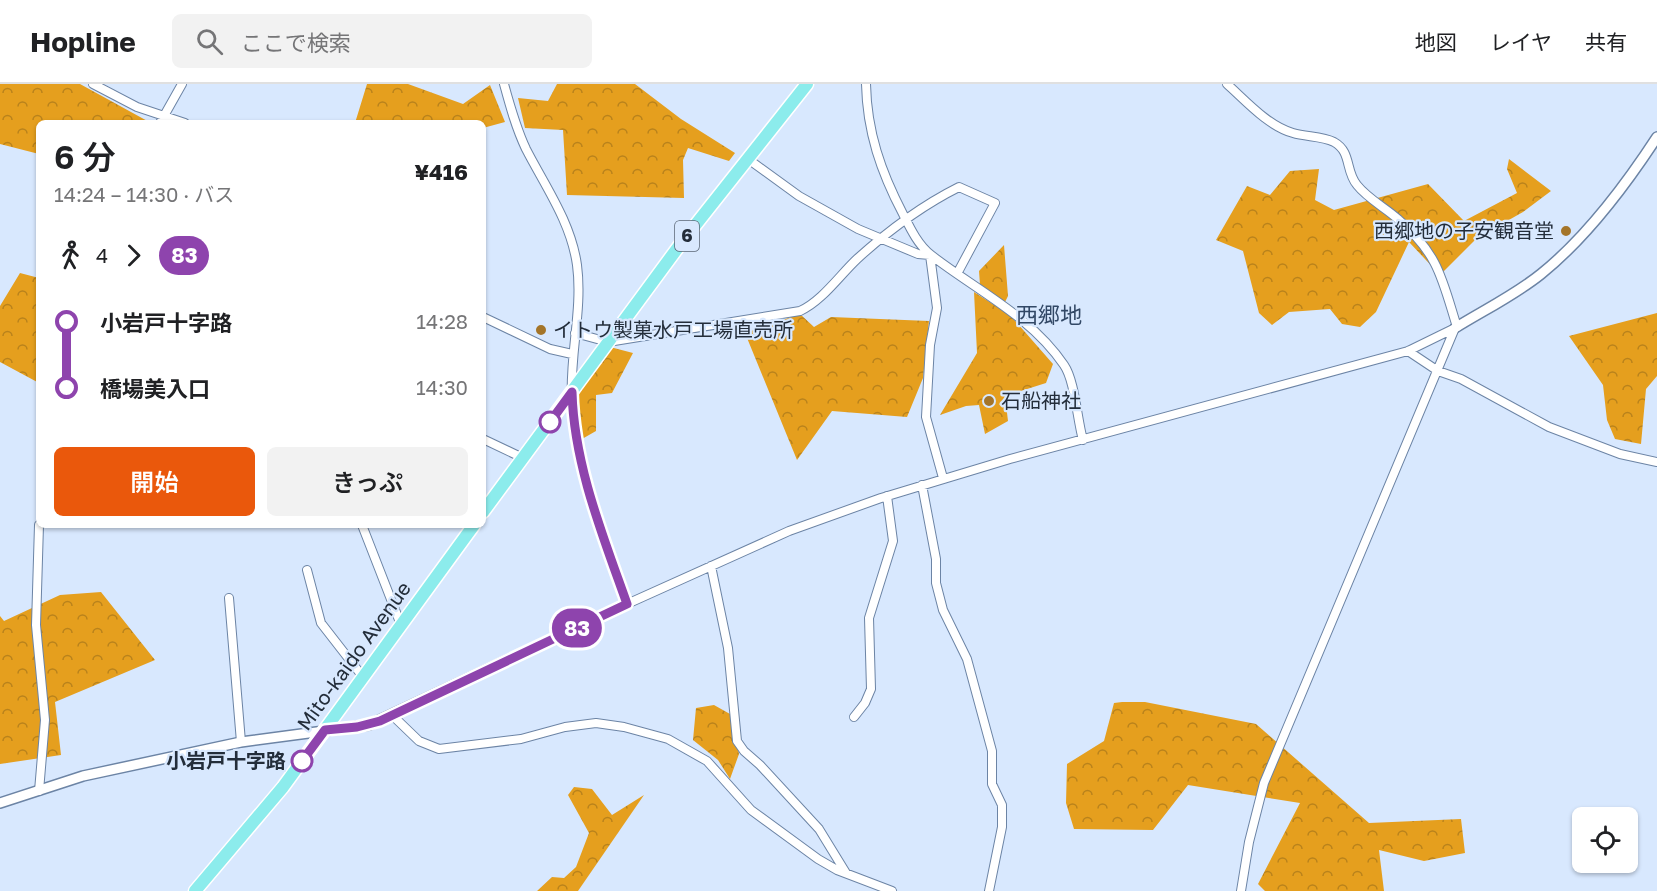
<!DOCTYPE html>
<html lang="ja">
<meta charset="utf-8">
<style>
body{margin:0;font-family:"Golos Text","Noto Sans JP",sans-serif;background:#f2f2f2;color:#202124;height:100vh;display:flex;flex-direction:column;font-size:22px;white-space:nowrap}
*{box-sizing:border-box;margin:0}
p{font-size:20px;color:#757577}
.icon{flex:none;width:33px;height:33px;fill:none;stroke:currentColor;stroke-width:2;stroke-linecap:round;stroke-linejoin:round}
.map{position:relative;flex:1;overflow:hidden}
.panel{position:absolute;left:36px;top:36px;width:450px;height:408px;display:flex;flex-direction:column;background:#fff;border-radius:9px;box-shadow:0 2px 4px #0004}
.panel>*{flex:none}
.badge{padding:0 12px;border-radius:20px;font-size:21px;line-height:39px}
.tools{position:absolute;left:1572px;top:723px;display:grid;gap:12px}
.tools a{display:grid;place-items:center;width:66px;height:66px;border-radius:9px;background:#fff;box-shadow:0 2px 4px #0004;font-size:30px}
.map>.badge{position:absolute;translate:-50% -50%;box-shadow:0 0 0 3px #fff}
.legs{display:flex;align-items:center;gap:9px;height:66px;padding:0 18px;font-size:20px}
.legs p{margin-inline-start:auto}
.summary{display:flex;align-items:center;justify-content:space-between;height:102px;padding:0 18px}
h1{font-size:33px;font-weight:600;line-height:45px}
.primary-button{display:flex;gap:12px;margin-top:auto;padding:12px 18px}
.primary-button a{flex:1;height:69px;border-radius:9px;background:#ea580c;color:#fff;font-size:24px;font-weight:600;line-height:69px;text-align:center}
.primary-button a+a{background:#f2f2f2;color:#202124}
ul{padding:0 18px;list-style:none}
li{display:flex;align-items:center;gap:21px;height:66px;font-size:22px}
li i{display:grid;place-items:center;width:9px;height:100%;margin:0 8px;background:currentColor}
li i::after{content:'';width:15px;height:15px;margin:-8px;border:4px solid;border-radius:50%;background:#fff}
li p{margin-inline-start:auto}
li:first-child i{background:linear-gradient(#0000 50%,currentColor 0)}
li:last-child i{background:linear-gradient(currentColor 50%,#0000 0)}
header{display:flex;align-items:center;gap:36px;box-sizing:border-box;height:84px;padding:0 30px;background:#fff;border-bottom:2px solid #e0e0e0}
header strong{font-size:28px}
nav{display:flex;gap:33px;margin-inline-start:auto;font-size:21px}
.search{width:420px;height:54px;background:#f2f2f2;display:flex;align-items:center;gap:15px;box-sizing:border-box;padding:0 21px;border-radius:9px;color:#757577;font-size:22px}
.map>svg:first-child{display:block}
.forest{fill:url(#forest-crowns)}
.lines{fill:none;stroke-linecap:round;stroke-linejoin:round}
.minor-casing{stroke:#6c84a5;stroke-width:10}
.tertiary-casing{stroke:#6c84a5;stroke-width:12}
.trunk-casing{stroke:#fff;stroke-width:15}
.minor{stroke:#fff;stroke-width:8}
.tertiary{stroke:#fff;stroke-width:9}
.trunk{stroke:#8cecec;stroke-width:12}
.line-1-casing{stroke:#fff;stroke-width:14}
.line-1{stroke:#8e44ad;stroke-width:9}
.poi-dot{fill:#a47529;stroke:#d8e8fe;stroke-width:2}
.stop-1-dot{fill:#fff;stroke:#8e44ad;stroke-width:3}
.labels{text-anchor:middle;stroke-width:4.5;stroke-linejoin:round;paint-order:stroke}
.shield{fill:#d8e8fe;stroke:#596575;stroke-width:1.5}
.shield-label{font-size:18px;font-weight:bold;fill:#232d3a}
.poi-label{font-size:20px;fill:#232d3a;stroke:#d8e8fe;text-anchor:start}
.street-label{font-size:20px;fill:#232d3a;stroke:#d8e8fe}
.stop-label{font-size:20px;font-weight:bold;fill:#232d3a;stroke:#d8e8fe;text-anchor:end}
.quarter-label{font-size:22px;fill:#324866;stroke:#d8e8fe}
</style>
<header>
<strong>Hopline</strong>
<div class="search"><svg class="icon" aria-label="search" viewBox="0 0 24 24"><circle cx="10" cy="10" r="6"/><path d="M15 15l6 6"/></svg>ここで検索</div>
<nav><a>地図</a><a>レイヤ</a><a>共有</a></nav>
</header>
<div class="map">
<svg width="1657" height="807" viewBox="0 0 1657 807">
<defs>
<pattern id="forest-crowns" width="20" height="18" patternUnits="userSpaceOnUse" patternTransform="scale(1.5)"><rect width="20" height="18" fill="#e59f1e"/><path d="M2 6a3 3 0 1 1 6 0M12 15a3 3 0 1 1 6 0" fill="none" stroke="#b9821b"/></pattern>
</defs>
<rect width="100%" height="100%" fill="#d8e8fe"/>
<path class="forest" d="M0 0H80L151 39H39V70L0 60Z
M367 0H408L463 20 490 1 505 38 483 44V39H355Z
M557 0H635L681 35 735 69 729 77 688 64 683 76 684 114 567 111 563 46 525 44 518 14 548 17Z
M1509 75 1551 107 1523 128 1477 154 1440 191 1409 158 1376 228 1360 243 1342 240 1330 225 1289 228 1272 241 1259 229 1243 167 1216 156 1247 102 1270 111 1290 87 1319 85 1315 116 1334 126 1428 100 1464 137 1517 109 1507 85Z
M1004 161 1008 212 1005 218 980 201 979 187Z
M20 189 39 194V299L0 278V222Z
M974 208 1010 231 1053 280 1046 299 1005 312 1008 337 985 350 979 321 966 322 940 331 977 269Z
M1657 229V292L1646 305 1641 360 1615 355 1607 336 1603 301 1569 252Z
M800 230 814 243 831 233 929 237 923 294 907 333 832 327 797 376 745 249Z
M610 263 633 269 612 309 596 311V347L582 355 577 313Z
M101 508 155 576 55 618 61 671 0 680V532L4 537 60 511Z
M1122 618H1145L1256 640 1369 739 1461 735 1465 769 1424 777 1379 766 1384 807H1265L1258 800 1300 719 1188 701 1153 746 1074 745 1066 719 1067 680 1104 657 1114 619Z
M714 621 730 630 739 670 730 695 718 676 693 656 696 624Z
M574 703 592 705 612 731 644 711 578 807H537L552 793 564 794 576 783 589 749 568 711Z"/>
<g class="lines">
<defs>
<path id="minor" d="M93 0 137 23 185 39
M504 0C510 22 516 44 526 65 545 102 571 138 577 181 583 226 569 272 572 318 576 387 605 455 627 520L789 447 881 414 1010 375 1408 267 1455 244
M866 0C867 48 881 88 903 130 910 144 918 161 931 171 976 206 1031 232 1064 281 1075 297 1077 335 1083 356
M1227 0C1246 17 1268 42 1293 49 1306 53 1322 52 1334 58 1352 68 1345 87 1357 101 1368 115 1386 124 1399 136 1439 171 1442 195 1457 243
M160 39 182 0
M748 75 799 112 858 145 918 170 930 171 937 224 930 261 926 333 943 394
M483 233 550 265 572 270
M575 249 608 258 800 227C822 217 839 192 857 175 889 146 921 122 959 103L995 119 958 188
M1408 267 1438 287 1461 295 1549 343 1620 370 1657 378
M483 355 523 374
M922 401 936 475V499L943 526 967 575 992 667V700L1002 721V743L989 807
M362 441 401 541
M711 482 728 564 737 657 744 667 760 681 819 745 846 789
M307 486 321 539 363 593
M229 514 241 658
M393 632 419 657 439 665 521 655 565 643 596 639 624 643 668 655 707 677 751 726 818 775 837 786 892 807
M854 633 865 619 871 605 869 534 893 457 887 412
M39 707 45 636 36 541 39 441
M1241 807 1249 758 1264 699 1455 244"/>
<path id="tertiary" d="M1455 244C1484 226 1515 211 1541 190 1587 153 1625 102 1657 53
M0 719 83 692 241 658 369 641 627 520"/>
<path id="trunk" d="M483 428 682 158 807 0
M195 807 283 703 474 441"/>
</defs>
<use href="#minor" class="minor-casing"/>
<use href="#tertiary" class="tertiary-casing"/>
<use href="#trunk" class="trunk-casing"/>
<use href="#minor" class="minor"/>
<use href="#tertiary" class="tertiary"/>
<use href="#trunk" class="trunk"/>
</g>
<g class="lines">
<defs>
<path id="line-1" d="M302 677 325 646 357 643 380 637 627 520C603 452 574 381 572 308L550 338"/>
</defs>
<use href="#line-1" class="line-1-casing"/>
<use href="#line-1" class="line-1"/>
</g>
<g class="poi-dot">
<circle cx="1566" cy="147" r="6"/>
<circle cx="541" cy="246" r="6"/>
<circle cx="989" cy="317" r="6"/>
</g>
<g class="stop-1-dot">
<circle cx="550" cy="338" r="10"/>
<circle cx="302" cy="677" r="10"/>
</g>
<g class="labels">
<rect class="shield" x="675" y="137" width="24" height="30" rx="4.5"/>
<g class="shield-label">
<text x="687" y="158">6</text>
</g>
<g class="poi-label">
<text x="1554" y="154" text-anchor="end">西郷地の子安観音堂</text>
<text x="553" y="253">イトウ製菓水戸工場直売所</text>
<text x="1001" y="324">石船神社</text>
</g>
<g class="street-label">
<text transform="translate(354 572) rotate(-54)" y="7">Mito-kaido Avenue</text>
</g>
<g class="stop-label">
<text x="286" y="684">小岩戸十字路</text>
</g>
<g class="quarter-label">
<text x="1049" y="239">西郷地</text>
</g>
</g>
</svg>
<div class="tools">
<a><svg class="icon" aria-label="locate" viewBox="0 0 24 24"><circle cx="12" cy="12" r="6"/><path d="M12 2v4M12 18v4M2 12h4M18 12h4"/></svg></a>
</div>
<b class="badge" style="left:577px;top:544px;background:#8e44ad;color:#fff">83</b>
<section class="panel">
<div class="summary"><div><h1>6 分</h1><p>14:24 – 14:30 · バス</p></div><b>¥416</b></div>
<div class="legs"><svg class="icon" aria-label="walk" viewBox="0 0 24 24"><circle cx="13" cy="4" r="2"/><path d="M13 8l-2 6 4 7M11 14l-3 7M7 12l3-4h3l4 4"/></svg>4<svg class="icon" aria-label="forward" viewBox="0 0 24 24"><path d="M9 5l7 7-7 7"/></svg><b class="badge" style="background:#8e44ad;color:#fff">83</b></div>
<ul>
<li><i style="color:#8e44ad"></i><b>小岩戸十字路</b><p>14:28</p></li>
<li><i style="color:#8e44ad"></i><b>橋場美入口</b><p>14:30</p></li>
</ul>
<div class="primary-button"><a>開始</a><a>きっぷ</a></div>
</section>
</div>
